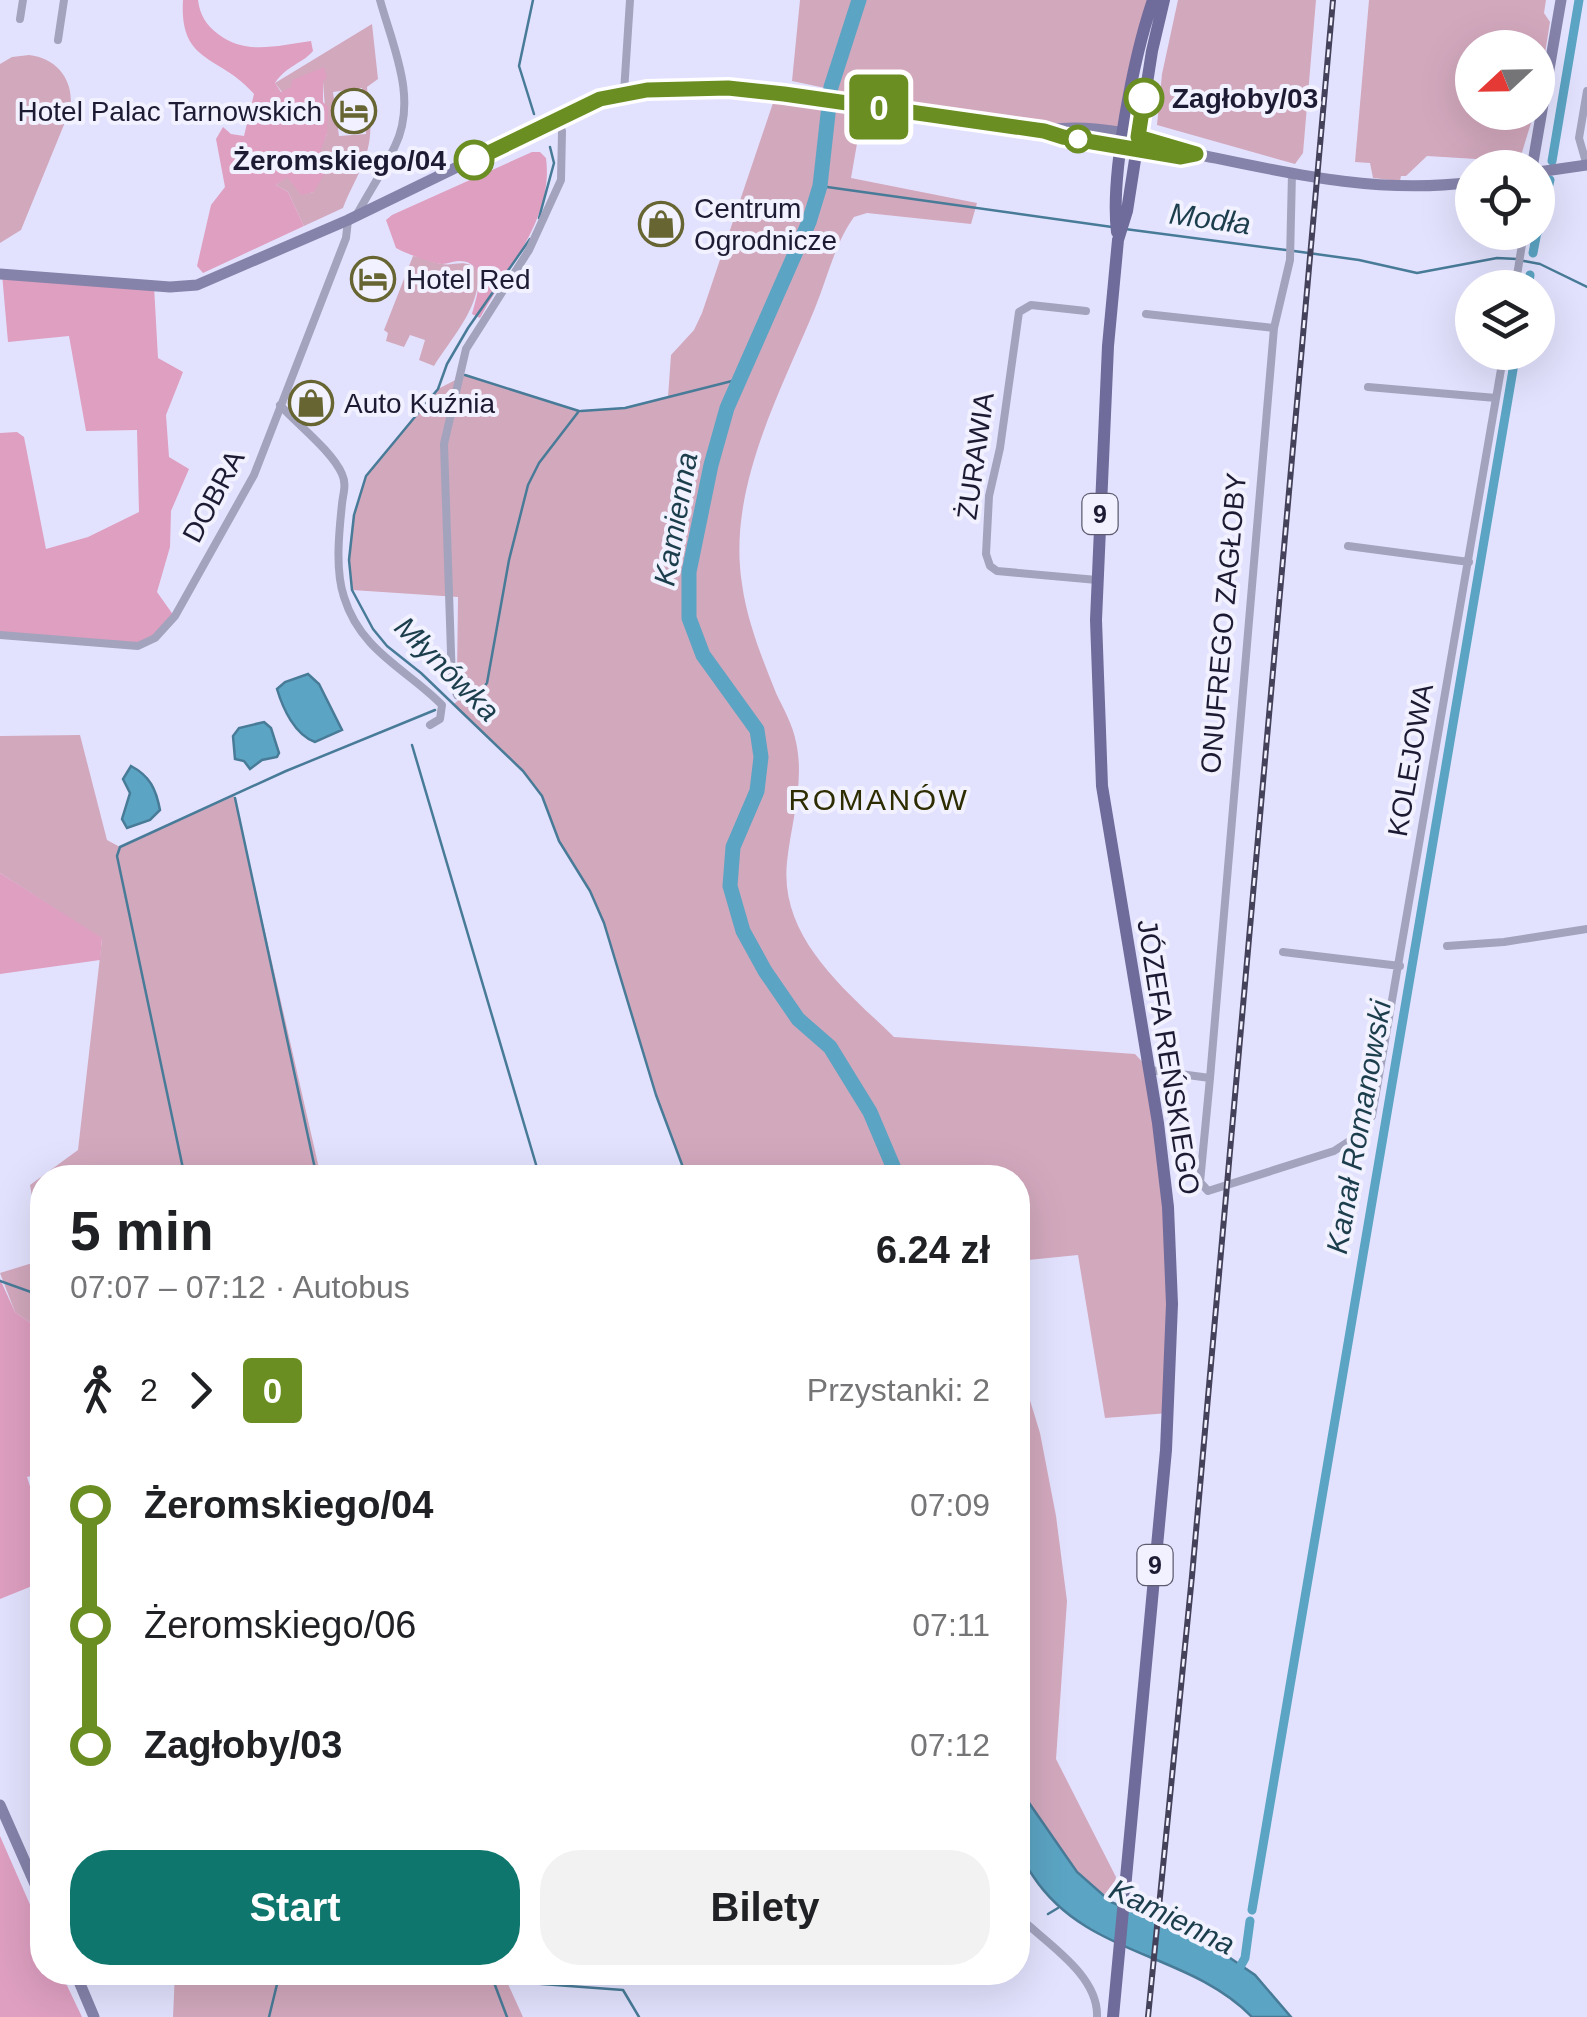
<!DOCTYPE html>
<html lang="pl">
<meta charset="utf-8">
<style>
body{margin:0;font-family:Arial,sans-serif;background:#f2f2f2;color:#202124;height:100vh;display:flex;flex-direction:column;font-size:38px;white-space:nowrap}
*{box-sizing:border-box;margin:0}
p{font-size:32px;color:#757577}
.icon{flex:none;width:55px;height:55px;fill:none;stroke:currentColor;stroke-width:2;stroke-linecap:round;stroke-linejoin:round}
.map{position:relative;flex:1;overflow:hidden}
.sheet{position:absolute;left:30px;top:1165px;width:1000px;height:820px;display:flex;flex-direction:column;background:#fff;border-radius:40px;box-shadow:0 10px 40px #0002}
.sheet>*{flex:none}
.badge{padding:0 20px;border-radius:8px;font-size:35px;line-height:65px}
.needle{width:65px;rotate:248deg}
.fabs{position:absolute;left:1455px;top:30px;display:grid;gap:20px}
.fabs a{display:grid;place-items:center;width:100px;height:100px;border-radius:50%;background:#fff;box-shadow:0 10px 40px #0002;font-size:50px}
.map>.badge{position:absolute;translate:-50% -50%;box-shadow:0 0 0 5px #fff}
.legs{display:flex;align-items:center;gap:15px;height:110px;padding:0 40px;font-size:32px}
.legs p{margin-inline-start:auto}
.overview{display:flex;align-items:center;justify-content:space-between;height:170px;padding:0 40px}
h1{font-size:55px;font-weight:800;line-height:75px}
.button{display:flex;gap:20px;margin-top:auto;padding:20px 40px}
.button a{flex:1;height:115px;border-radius:40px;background:#0f766e;color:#fff;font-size:40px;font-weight:800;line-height:115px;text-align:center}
.button a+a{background:#f2f2f2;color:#202124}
ul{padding:0 40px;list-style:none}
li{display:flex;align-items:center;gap:35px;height:120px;font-size:38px}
li i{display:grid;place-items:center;width:15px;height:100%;margin:0 12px;background:currentColor}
li i::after{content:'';width:25px;height:25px;margin:-12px;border:8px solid;border-radius:50%;background:#fff}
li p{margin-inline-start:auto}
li:first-child i{background:linear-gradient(#0000 50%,currentColor 0)}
li:last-child i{background:linear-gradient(currentColor 50%,#0000 0)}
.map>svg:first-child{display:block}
.green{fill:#d2a8bd}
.forest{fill:#de9fc0}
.water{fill:#5ba4c3;stroke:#487b98;stroke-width:2.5}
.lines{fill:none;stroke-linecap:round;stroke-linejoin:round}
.stream{stroke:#487b98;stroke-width:2.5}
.canal{stroke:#5ba4c3;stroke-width:9}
.river{stroke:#5ba4c3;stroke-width:15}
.street{stroke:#a4a3be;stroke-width:8}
.secondary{stroke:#8583aa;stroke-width:11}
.primary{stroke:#6f6c9b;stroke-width:12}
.rail-casing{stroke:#44425b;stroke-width:6}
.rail{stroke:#f1f1ff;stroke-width:2.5;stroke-dasharray:8;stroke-linecap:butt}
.line-1-casing{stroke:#fff;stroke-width:22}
.line-1{stroke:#6b8e23;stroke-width:15}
.stop-1-dot{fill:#fff;stroke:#6b8e23;stroke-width:5}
.labels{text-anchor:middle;stroke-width:8;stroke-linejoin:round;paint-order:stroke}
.shield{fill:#f1f1ff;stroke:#5d5b70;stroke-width:2.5}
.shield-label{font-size:25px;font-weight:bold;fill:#1d1b33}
.stop-label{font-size:28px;font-weight:bold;fill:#1d1b33;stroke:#f1f1ff;text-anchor:start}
.poi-label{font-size:28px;fill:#1d1b33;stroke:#f1f1ff;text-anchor:start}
.street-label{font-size:28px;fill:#1d1b33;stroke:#f1f1ff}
.water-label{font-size:30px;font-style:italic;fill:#1c3e4c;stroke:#f1f1ff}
.neighbourhood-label{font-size:30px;letter-spacing:2.5px;fill:#2e2c01;stroke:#f1f1ff}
</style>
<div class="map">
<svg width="1587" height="2017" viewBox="0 0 1587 2017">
<rect width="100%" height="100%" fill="#e3e2fe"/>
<path class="green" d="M800 0H1153L1125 134 929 110 792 81Z
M1178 0H1316L1303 153 1295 164 1157 125 1162 74Z
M1369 0H1546L1544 13 1550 22 1538 97V48H1472V112L1534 113 1520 159 1509 161 1427 156 1406 176H1401L1400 181 1373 178 1370 163 1355 162Z
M372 24 378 79 367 87 368 100 364 101 362 88 333 92 339 136 366 134 365 122 370 121C373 155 355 177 343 208L304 226 288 192 276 185 287 176 301 194 314 192 320 150 327 134 323 82 282 92 275 83Z
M29 55C58 58 75 82 70 110L21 230 0 243V64L12 57Z
M773 103 862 115 851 178 977 203 971 224 867 213 854 217C835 243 827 279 815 308 780 394 727 488 742 584 747 621 762 658 776 693 783 708 793 725 796 742 805 782 791 823 787 862 779 938 846 990 894 1037L1135 1054 1150 1070 1164 1169 1169 1413 1105 1418 1078 1255 1018 1261V1178L687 1177 656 1095 604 923 590 891 559 841 542 796 523 771 453 705 465 694 457 676 458 597 352 590 349 560 354 515 366 476 429 398 438 389 465 375 579 411 625 408 668 397 671 355 694 330 702 313Z
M413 256C422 257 428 261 437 263 454 268 463 257 478 270 482 306 452 337 434 366L419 360 425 340 410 335 404 347 386 341 388 333 384 330Z
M80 735 107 840 120 847 234 796 321 1177 42 1178V1253L30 1185 78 1150 102 939 0 873V736Z
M42 1260V1412L37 1409 31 1359 35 1326 15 1312 0 1273Z
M1018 1361 1040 1433 1056 1516 1067 1601 1056 1759 1116 1877 1111 1903 1077 1872 1018 1787V1672L1025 1607 1018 1506Z
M175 1972 503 1973 523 2017H173Z"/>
<path class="forest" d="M183 0H198C200 15 206 25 218 34 247 56 278 45 311 41L313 51C302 64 287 65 275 83L281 92 291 87 292 80 324 67 327 77 323 82V102L328 107 327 134 319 155 327 169 314 192 301 195 287 177 276 185 288 192 304 226 203 273 197 266 211 205 225 187 216 139 223 127 231 134 244 136 254 94C220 54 179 65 183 0Z
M532 152H540L546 158C554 218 507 268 480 318L472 314C477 295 489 262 459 261 453 261 448 264 442 264 433 264 405 253 396 248L386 220 392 215Z
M2 274 154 286 158 358 183 372 166 415 169 457 189 469 171 511 170 547 157 592 174 616 146 643 0 635V433L17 432 24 437 46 549 88 537 139 512 137 430 86 431 69 336 8 342Z
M0 873 102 938 100 960 0 974Z
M0 1279 15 1312 35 1326 31 1359 37 1409 42 1412V1473L27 1477 42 1524V1582L0 1599Z
M0 1836 42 1932V1972L61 1973 82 2017H0Z"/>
<path class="water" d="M308 674 319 684 342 730 315 742C295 735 283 709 277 689L285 682Z
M264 722 271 728 279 753 277 757 262 760 250 769 244 761 235 759 233 736 239 728Z
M131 766C150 776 156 789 160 810L150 820 127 828 122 819 130 793 123 779Z
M1018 1506 1025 1607 1018 1672Z
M1018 1787 1077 1872 1111 1902 1217 1949 1255 1975 1291 2017H1252C1189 1952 1086 1957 1033 1876 1028 1868 1019 1859 1018 1850 1013 1831 1018 1807 1018 1787Z"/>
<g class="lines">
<path class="stream" d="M533 0 519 66 534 114
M820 186 1112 227
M539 218 554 163 550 147
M1125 229 1286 250
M530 239 468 328 447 364 438 389 366 476 354 515 349 560 352 590 373 629 387 646 421 673 523 771 542 796 559 841 590 891 604 923 656 1095 687 1178
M1294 251 1359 260 1417 273 1497 258 1517 259
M1524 261 1540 264 1587 287
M465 375 579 411 539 463 528 485 509 560 487 683 478 694H466
M581 411 625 408 740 379
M412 745 540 1178
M235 798 317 1178
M185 1178 117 856 120 847 286 771 435 710
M0 1281 42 1296
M1048 1914 1058 1908
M382 1972 623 1990 639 2017
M490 1972 507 2017
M774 1972 775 1975
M269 2017 280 1972"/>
<path class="canal" d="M1552 161 1579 0
M1538 232 1550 180
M1533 253 1537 232
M1528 288 1530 275
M1252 1910 1516 352
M1236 1974 1245 1958 1250 1921"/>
<path class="river" d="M859 0 831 87 820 186 809 222 727 408 711 465 689 572V618L703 655 757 730 761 757 757 791 733 847 730 886 743 931 765 971 798 1019 830 1047 870 1112 898 1178"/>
<path class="street" d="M20 19 23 0
M58 40 64 0
M1587 91 1579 138 1587 166
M624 92 630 0
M356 216C369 192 384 170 395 146 418 99 393 47 380 0
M1515 288 1524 232
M1086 311 1031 305 1019 312 1000 448 989 496 986 554 990 566 997 571 1097 580
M1146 314 1274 328
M1368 387 1496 398
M280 405C298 425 332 451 342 474 347 485 343 493 342 504 339 532 335 570 344 597 361 652 407 669 442 705L440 719 430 725
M1348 546 1469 562
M0 635 138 646 155 638 175 616 254 475 346 238 348 220
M457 695 452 682 444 444 466 349 529 250 561 180 562 131 557 119
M1447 946 1504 942 1587 929
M1283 952 1400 966
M1150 1070 1210 1078 1200 1182 1208 1191 1334 1151 1357 1136 1372 1116 1504 352
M1210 1078 1274 328 1290 260 1292 173
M1018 1916C1046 1943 1099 1975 1097 2017"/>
<path class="secondary" d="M1049 130C1089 123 1159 136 1196 154 1287 173 1379 195 1472 182
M1532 168 1561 0
M1538 172 1587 165
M0 274 170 287 197 285 348 220 583 106C678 66 810 96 908 112 953 119 999 124 1044 131L1063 137 1181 157 1196 154
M0 1805 42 1900
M75 1972 94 2017"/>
<path class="primary" d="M1117 232C1110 175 1134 56 1153 0
M1113 2017 1166 1450 1172 1304 1168 1207 1158 1123 1102 786 1096 620 1108 346 1118 240 1127 211 1152 51 1164 0"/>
<defs>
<path id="rail" d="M1148 2017 1192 1576 1333 0"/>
</defs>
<use href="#rail" class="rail-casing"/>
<use href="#rail" class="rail"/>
</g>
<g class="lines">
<defs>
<path id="line-1" d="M474 160 600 99 647 90 728 88 784 94 1044 131 1063 137 1181 157 1196 154 1138 137 1144 98"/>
</defs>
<use href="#line-1" class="line-1-casing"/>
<use href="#line-1" class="line-1"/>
</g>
<defs>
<symbol id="hotel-ring" viewBox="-11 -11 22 22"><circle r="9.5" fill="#f1f1ff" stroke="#676532" stroke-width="1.5"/><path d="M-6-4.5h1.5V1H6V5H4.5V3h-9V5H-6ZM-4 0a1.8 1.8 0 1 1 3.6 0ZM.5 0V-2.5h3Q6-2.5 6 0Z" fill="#676532"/></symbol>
<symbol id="shop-ring" viewBox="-11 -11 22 22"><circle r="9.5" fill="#f1f1ff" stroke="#676532" stroke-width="1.5"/><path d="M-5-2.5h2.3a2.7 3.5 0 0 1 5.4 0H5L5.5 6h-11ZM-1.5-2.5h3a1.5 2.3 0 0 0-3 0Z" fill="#676532"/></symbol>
</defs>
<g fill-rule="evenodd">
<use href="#hotel-ring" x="329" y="86" width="50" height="50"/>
<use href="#shop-ring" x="636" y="199" width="50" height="50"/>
<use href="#hotel-ring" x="348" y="254" width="50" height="50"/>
<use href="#shop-ring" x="286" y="378" width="50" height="50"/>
</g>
<g class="stop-1-dot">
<circle cx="1144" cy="98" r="18"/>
<circle cx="1078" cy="139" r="12"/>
<circle cx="474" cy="160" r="18"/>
</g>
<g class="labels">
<g class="shield">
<rect x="1082.5" y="494" width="35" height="40" rx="8"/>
<rect x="1137.5" y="1545" width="35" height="40" rx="8"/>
</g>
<g class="shield-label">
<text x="1100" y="523">9</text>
<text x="1155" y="1574">9</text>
</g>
<g class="stop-label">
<text x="1172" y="108">Zagłoby/03</text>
<text x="446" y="170" text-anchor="end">Żeromskiego/04</text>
</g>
<g class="poi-label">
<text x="322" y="121" text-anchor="end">Hotel Palac Tarnowskich</text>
<text x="694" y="218">Centrum<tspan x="694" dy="32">Ogrodnicze</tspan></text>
<text x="406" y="289">Hotel Red</text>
<text x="344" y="413">Auto Kuźnia</text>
</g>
<g class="street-label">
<text transform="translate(975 456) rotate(-82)" y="10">ŻURAWIA</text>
<text transform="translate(213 496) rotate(-62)" y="10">DOBRA</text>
<text transform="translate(1223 623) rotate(-85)" y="10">ONUFREGO ZAGŁOBY</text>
<text transform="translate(1410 760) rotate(-80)" y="10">KOLEJOWA</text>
<text transform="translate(1169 1057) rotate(81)" y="10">JÓZEFA REŃSKIEGO</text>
</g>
<g class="water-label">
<text transform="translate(1210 219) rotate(8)" y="10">Modła</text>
<text transform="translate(676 519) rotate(-80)" y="10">Kamienna</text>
<text transform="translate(447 669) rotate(45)" y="10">Młynówka</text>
<text transform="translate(1359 1127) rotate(-80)" y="10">Kanał Romanowski</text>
<text transform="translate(1172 1917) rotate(26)" y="10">Kamienna</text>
</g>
<g class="neighbourhood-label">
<text x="879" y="810">ROMANÓW</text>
</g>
</g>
</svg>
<div class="fabs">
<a><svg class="needle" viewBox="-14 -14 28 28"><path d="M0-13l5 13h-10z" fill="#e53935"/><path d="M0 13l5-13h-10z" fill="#757577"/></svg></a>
<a><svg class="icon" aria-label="locate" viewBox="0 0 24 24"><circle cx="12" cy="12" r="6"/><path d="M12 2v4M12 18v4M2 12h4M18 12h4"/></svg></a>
<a><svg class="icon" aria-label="layers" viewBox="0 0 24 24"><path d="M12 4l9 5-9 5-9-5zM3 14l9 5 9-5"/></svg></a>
</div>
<b class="badge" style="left:879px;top:107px;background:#6b8e23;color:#fff">0</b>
<section class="sheet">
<div class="overview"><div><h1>5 min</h1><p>07:07 – 07:12 · Autobus</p></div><b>6.24 zł</b></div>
<div class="legs"><svg class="icon" aria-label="walk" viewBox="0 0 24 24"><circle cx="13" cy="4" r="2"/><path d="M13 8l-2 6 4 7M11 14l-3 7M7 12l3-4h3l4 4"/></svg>2<svg class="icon" aria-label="forward" viewBox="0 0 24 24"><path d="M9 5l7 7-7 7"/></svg><b class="badge" style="background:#6b8e23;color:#fff">0</b><p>Przystanki: 2</p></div>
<ul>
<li><i style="color:#6b8e23"></i><b>Żeromskiego/04</b><p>07:09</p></li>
<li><i style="color:#6b8e23"></i><span>Żeromskiego/06</span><p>07:11</p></li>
<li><i style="color:#6b8e23"></i><b>Zagłoby/03</b><p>07:12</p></li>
</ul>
<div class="button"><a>Start</a><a>Bilety</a></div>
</section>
</div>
